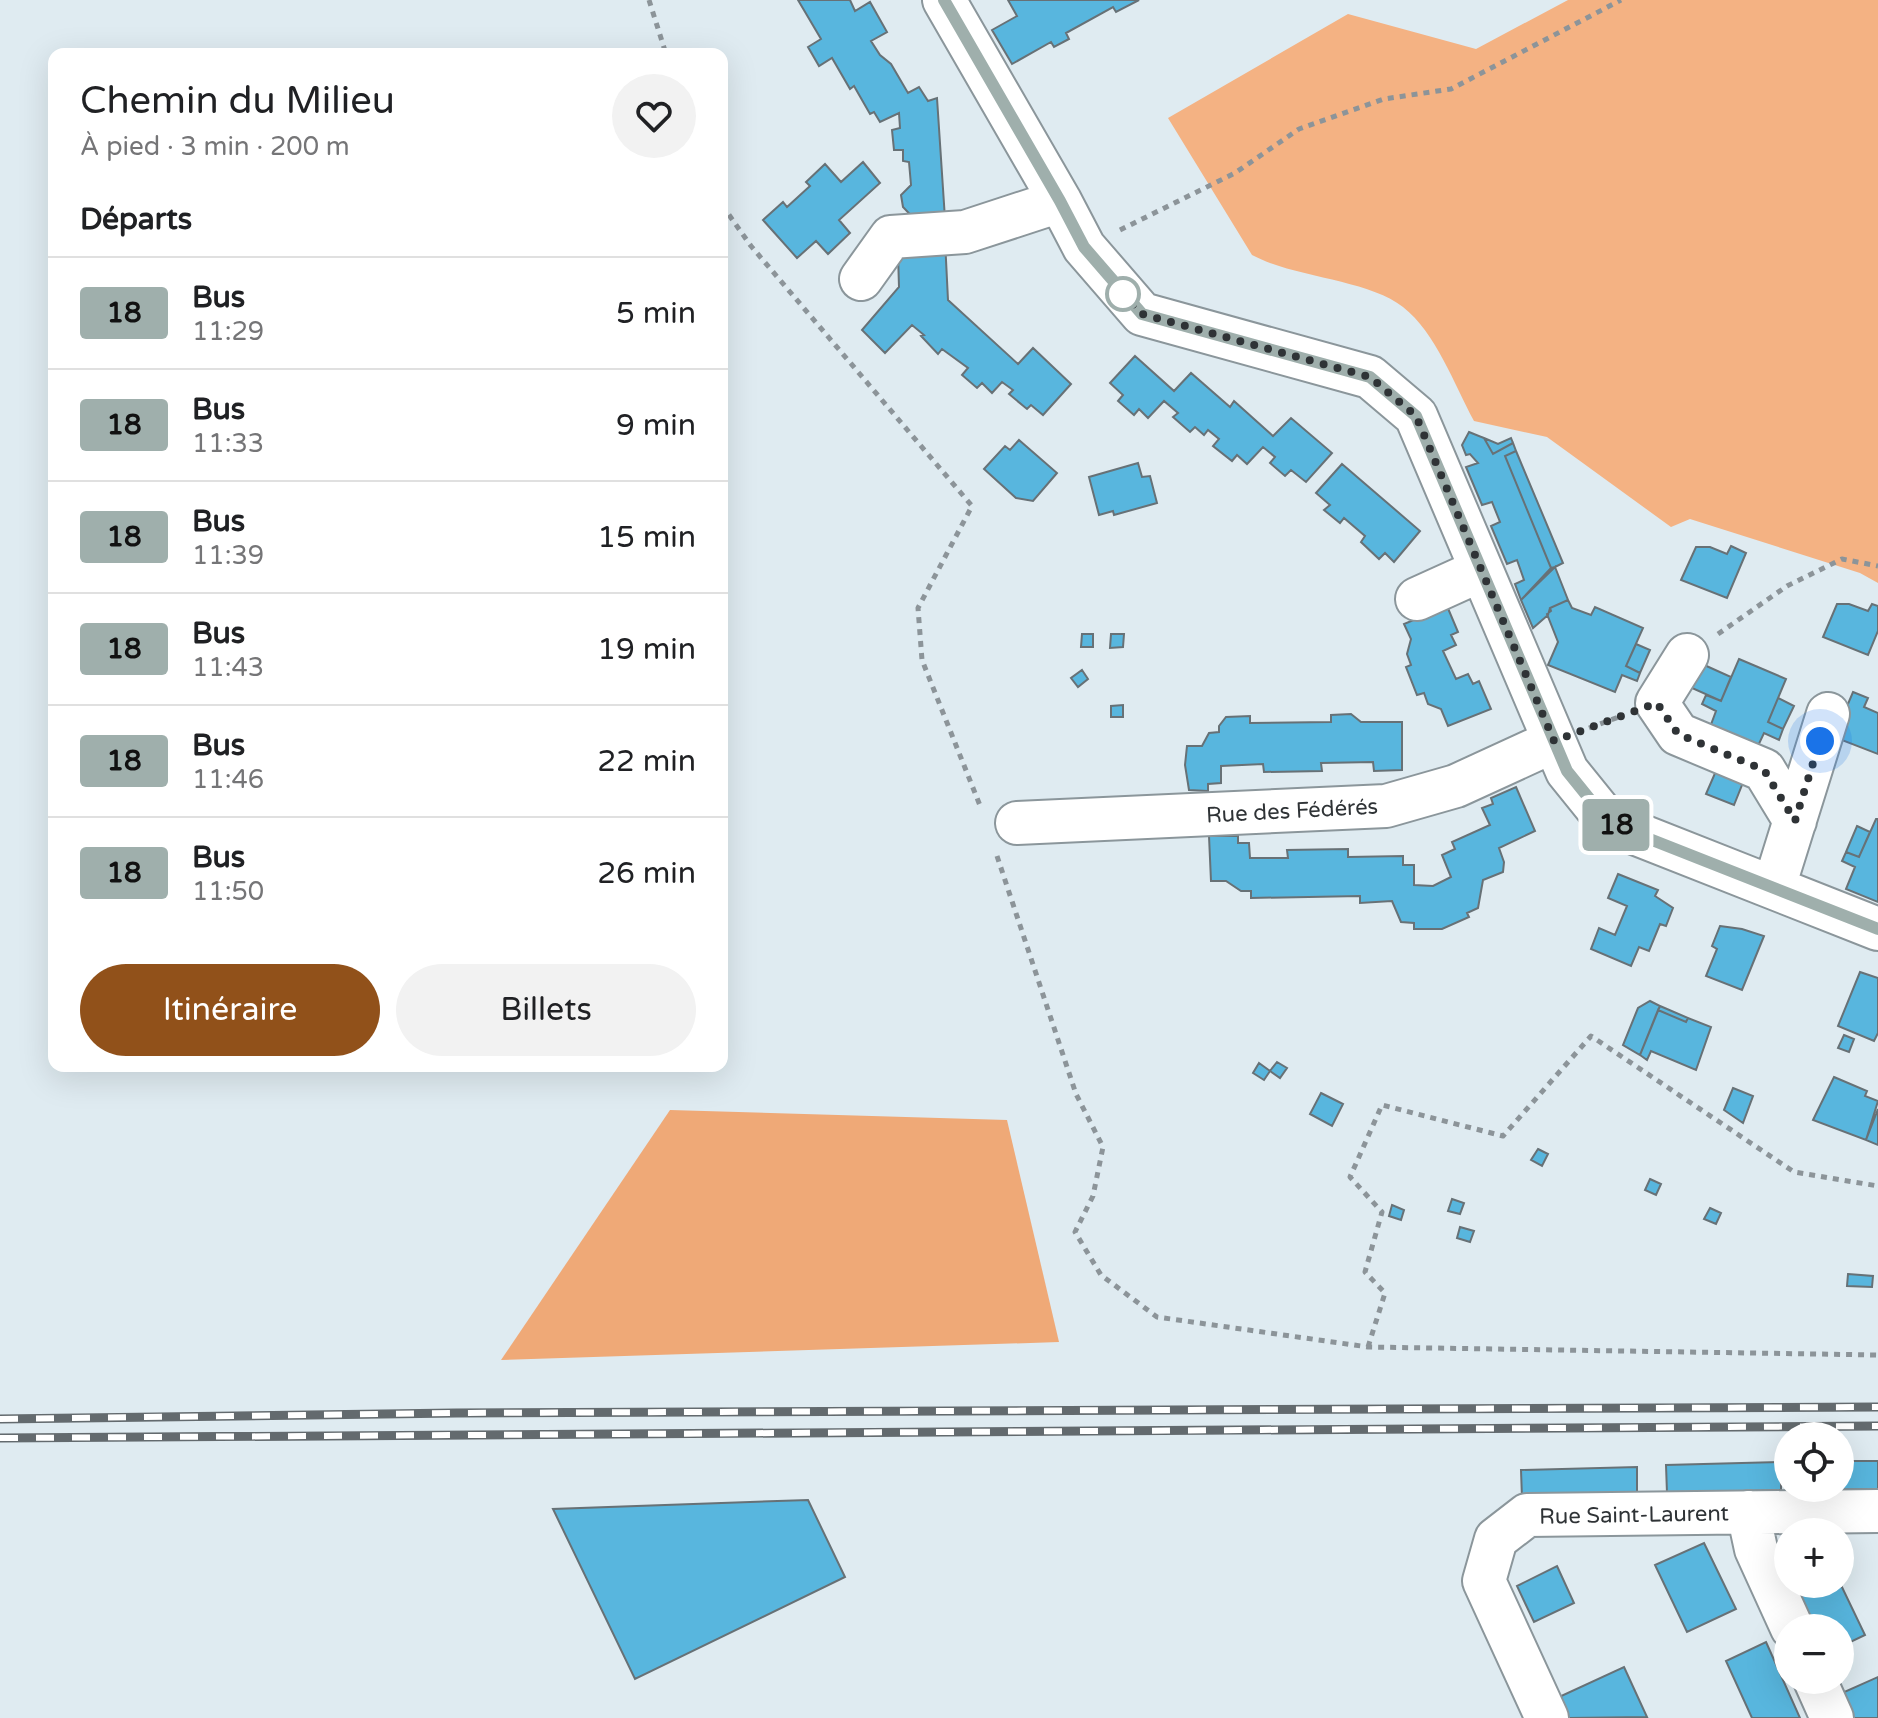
<!DOCTYPE html>
<html lang="fr">
<meta charset="utf-8">
<style>
body{margin:0;font-family:"Varela Round",sans-serif;background:#f2f2f2;color:#202124;height:100vh;display:flex;flex-direction:column;font-size:30px;white-space:nowrap}
*{box-sizing:border-box;margin:0}
p{font-size:26px;color:#757577}
.icon{flex:none;width:44px;height:44px;fill:none;stroke:currentColor;stroke-width:2;stroke-linecap:round;stroke-linejoin:round}
.map{position:relative;flex:1;overflow:hidden}
.panel{position:absolute;left:48px;top:48px;width:680px;height:1024px;display:flex;flex-direction:column;background:#fff;border-radius:16px;box-shadow:0 8px 32px #0002}
.panel>*{flex:none}
.badge{padding:0 16px;border-radius:6px;font-size:28px;line-height:52px}
.controls{position:absolute;left:1774px;top:1422px;display:grid;gap:16px}
.controls a{display:grid;place-items:center;width:80px;height:80px;border-radius:50%;background:#fff;box-shadow:0 8px 32px #0002;font-size:40px}
.you{position:absolute;width:40px;height:40px;margin:-20px;border:6px solid #fff;border-radius:50%;background:#1a73e8;box-shadow:0 0 0 12px #1a73e833}
.map>.badge{position:absolute;translate:-50% -50%;box-shadow:0 0 0 4px #fff}
h2{padding:0 32px;font-size:30px;line-height:72px}
.round{display:grid;place-items:center;flex:none;width:84px;height:84px;border-radius:42px;background:#f2f2f2}
.headline{display:flex;align-items:center;justify-content:space-between;height:136px;padding:0 32px}
h1{font-size:38px;font-weight:600;line-height:60px}
.cta{display:flex;gap:16px;margin-top:auto;padding:16px 32px}
.cta a{flex:1;height:92px;border-radius:48px;background:#91511a;color:#fff;font-size:32px;font-weight:600;line-height:92px;text-align:center}
.cta a+a{background:#f2f2f2;color:#202124}
ul{padding:0;list-style:none}
li{display:flex;align-items:center;gap:24px;height:112px;padding:0 32px;border-top:2px solid #e0e0e0}
li div{flex:1}
li b{display:block;font-size:30px}
li em{font-style:normal}
li .badge{min-width:88px;font-weight:700;text-align:center}
.map>svg:first-child{display:block}
.green{fill:#f4b283}
.forest{fill:#efa977}
.building{fill:#58b6de;stroke:#677176;stroke-width:2}
.lines{fill:none;stroke-linecap:round;stroke-linejoin:round}
.minor-casing{stroke:#8b969b;stroke-width:46}
.path{stroke:#8c9499;stroke-width:5;stroke-dasharray:6 6;stroke-linecap:butt}
.minor{stroke:#fff;stroke-width:42}
.rail-casing{stroke:#636a6e;stroke-width:9}
.rail{stroke:#fff;stroke-width:6;stroke-dasharray:18;stroke-linecap:butt}
.line-casing{stroke:#fff;stroke-width:18}
.line{stroke:#9fafac;stroke-width:12}
.walk{stroke:#2f3336;stroke-width:8;stroke-dasharray:0 14.4}
.stop-dot{fill:#fff;stroke:#9fafac;stroke-width:4}
.labels{text-anchor:middle;stroke-width:8;stroke-linejoin:round;paint-order:stroke}
.street-label{font-size:22px;fill:#2f3336;stroke:#fff}
</style>
<div class="map">
<svg width="1878" height="1718" viewBox="0 0 1878 1718">
<rect width="100%" height="100%" fill="#dfebf1"/>
<path class="green" d="M1568 0H1878V583L1860 573 1690 519 1671 527 1547 437 1474 421C1454 384 1436 333 1403 307 1368 279 1295 278 1252 255L1168 118 1348 14 1476 49Z"/>
<path class="forest" d="M670 1110 1007 1120 1059 1342 501 1360Z"/>
<path class="building" d="M798 0H850L855 11 870 2 887 32 871 41 880 55 891 64 908 93 919 87 928 101 937 98 945 219 920 225 903 207 901 195 911 185 909 162 903 161V150H894L892 130 900 128 899 113 880 122 874 112 870 114 854 86 850 89 832 58 819 66 808 47 821 39Z
M1008 0H1139L1116 12 1113 7 1066 33 1069 39 1054 47 1051 42 1012 64 992 30 1017 16Z
M863 162 880 183 839 220 850 233 828 254 816 241 797 258 763 220 783 202 787 207 810 186 806 182 825 164 841 182Z
M945 240 948 300 1018 364 1033 348 1071 384 1043 415 1031 405 1027 409 1009 394 1013 390 1002 382 992 393 982 383 977 388 962 375 968 368 942 349 938 354 921 336 924 335 912 325 885 353 862 330 899 287 898 254Z
M1135 356 1174 391 1191 373 1230 407 1234 401 1273 436 1291 418 1332 453 1306 482 1291 470 1285 476 1270 463 1275 457 1263 447 1247 464 1237 455 1232 461 1213 446 1219 439 1208 430 1204 435 1195 427 1190 432 1173 417 1178 413 1164 401 1148 418 1139 409 1134 415 1118 401 1123 395 1110 383Z
M1469 432 1484 438 1493 454 1513 443 1516 451 1505 456 1551 568 1521 600 1515 584 1524 580 1517 560 1507 564 1491 526 1500 522 1492 502 1482 505 1466 467 1478 463 1470 454 1466 455 1462 445Z
M1484 438 1498 444 1511 438 1513 443 1493 454Z
M1019 440 1057 473 1033 501 1016 498 984 469 1005 446 1010 450Z
M1516 451 1563 563 1555 567 1551 568 1505 456Z
M1138 463 1142 477 1150 476 1157 503 1114 515 1113 511 1099 515 1089 477Z
M1342 464 1420 531 1394 562 1385 553 1379 559 1361 542 1365 536 1344 518 1340 523 1324 510 1330 505 1316 493Z
M1731 546 1746 553 1727 598 1681 580 1696 547H1710L1727 554Z
M1555 567 1568 600 1550 608 1548 615 1533 628 1521 600Z
M1568 600 1572 608 1591 615 1595 607 1643 628 1626 666 1640 673 1637 681 1622 675 1615 692 1548 665 1558 642 1547 614 1551 611 1550 608Z
M1837 604H1849L1868 611 1872 604 1878 606V631L1868 655 1823 637Z
M1447 606 1458 632 1451 635 1456 645 1443 651 1456 679 1468 674 1473 684 1479 681 1491 709 1448 726 1441 709 1428 704 1424 693 1417 695 1406 667 1411 665 1407 654 1411 639 1404 624Z
M1082 634H1093V647H1081Z
M1111 634H1124L1123 647 1110 648Z
M1636 644 1650 650 1640 673 1626 666Z
M1739 659 1786 679 1768 722 1783 729 1779 740 1764 733 1757 748 1709 730 1716 711 1702 704 1706 695 1721 701Z
M1702 664 1731 677 1721 701 1692 688Z
M1082 670 1088 679 1078 687 1071 678Z
M1853 692 1868 698 1864 707 1878 713V754L1834 737Z
M1778 698 1794 706 1783 729 1768 722Z
M1123 705V717H1111V706Z
M1351 714 1361 722H1402V770L1374 771 1373 762 1321 763 1322 771 1264 772 1263 764 1221 766V783L1208 784V791L1189 790 1185 765 1187 746H1202L1209 733 1219 732V726L1226 717 1250 716V723L1331 722V715Z
M1719 764 1746 775 1734 805 1706 794Z
M1516 787 1535 831 1499 848 1504 862 1503 872 1483 880 1478 908 1467 913 1469 917 1442 929H1414V923L1401 922 1392 901 1360 903V896L1251 898V891H1241L1226 881H1211L1209 836H1238V843H1249L1250 858H1288L1287 850 1348 849V857L1403 856V865H1414V885L1433 886 1451 877 1442 855 1455 849 1452 842 1490 825 1482 808 1493 804 1491 798Z
M1876 819H1878V902L1846 889 1855 867 1842 861 1846 852 1859 857Z
M1857 826 1870 832 1859 857 1846 852Z
M1618 874 1658 890 1655 896 1673 908 1666 926 1660 924 1649 951 1639 947 1631 966 1591 949 1599 928 1615 935 1627 906 1608 898Z
M1720 926 1742 929 1764 936 1742 990 1706 976 1717 949 1712 946Z
M1860 972 1878 978V1033L1874 1041 1838 1026Z
M1650 1001 1660 1006 1640 1055 1623 1045 1638 1008Z
M1660 1006 1688 1018 1686 1022 1658 1010Z
M1658 1010 1686 1022 1688 1018 1711 1027 1696 1070 1651 1051 1647 1060 1640 1055Z
M1844 1035 1854 1039 1849 1052 1838 1048Z
M1277 1062 1287 1068 1280 1078 1270 1071Z
M1259 1063 1270 1071 1264 1080 1253 1073Z
M1834 1077 1867 1091 1865 1096 1878 1101 1866 1140 1813 1120Z
M1733 1088 1753 1096 1743 1123 1724 1110Z
M1321 1093 1343 1104 1332 1126 1310 1114Z
M1878 1109V1145L1866 1140Z
M1538 1149 1548 1154 1542 1166 1531 1160Z
M1650 1179 1661 1184 1656 1195 1645 1190Z
M1452 1199 1464 1203 1460 1214 1448 1211Z
M1392 1205 1404 1210 1401 1220 1389 1216Z
M1710 1208 1721 1213 1716 1224 1704 1219Z
M1460 1227 1474 1231 1470 1242 1457 1238Z
M1848 1274 1873 1276 1872 1287 1847 1286Z
M1840 1461H1878V1489L1811 1490 1840 1488Z
M1781 1462V1490L1667 1493 1666 1465Z
M1637 1467V1495L1522 1498 1521 1470Z
M808 1500 845 1577 635 1679 553 1509Z
M1704 1543 1736 1609 1687 1632 1655 1565Z
M1557 1566 1574 1603 1534 1622 1517 1586Z
M1840 1583 1865 1635 1840 1647V1628H1812L1794 1590 1807 1584Z
M1766 1642 1800 1718H1752L1726 1661Z
M1624 1667 1647 1717 1568 1718 1559 1697Z
M1878 1677V1718H1853L1842 1693Z"/>
<g class="lines">
<defs>
<path id="minor" d="M944 0 1060 201 1084 247 1142 314 1370 377 1416 416 1567 771 1609 823 1878 929
M861 279 891 237 965 232 1060 201
M1417 599 1481 570
M1687 655 1657 703 1678 734 1764 770 1795 821
M1017 823 1386 806 1456 786 1554 741
M1774 887 1828 714
M1748 1512 1756 1549 1792 1628
M1815 1680 1832 1718
M1547 1718 1484 1581 1496 1539 1527 1515 1878 1511"/>
</defs>
<use href="#minor" class="minor-casing"/>
<path class="path" d="M649 0 666 54
M722 205 751 246 972 506 918 608 922 660 981 808
M1120 230 1235 173 1299 129 1384 99 1451 89 1621 0
M1718 634 1787 586 1842 559 1878 566
M1589 728 1624 715
M997 856 1076 1094 1103 1147 1093 1196 1075 1232 1101 1275 1157 1317 1368 1347 1878 1355
M1368 1347 1385 1293 1365 1272 1382 1212 1350 1177 1382 1105 1503 1136 1591 1036 1794 1172 1878 1186"/>
<use href="#minor" class="minor"/>
<defs>
<path id="rail" d="M0 1419 456 1413 1878 1407
M0 1438 1878 1426"/>
</defs>
<use href="#rail" class="rail-casing"/>
<use href="#rail" class="rail"/>
</g>
<g class="lines">
<defs>
<path id="line" d="M944 0 1060 201 1084 247 1142 314 1370 377 1416 416 1567 771 1609 823 1878 929"/>
</defs>
<use href="#line" class="line-casing"/>
<use href="#line" class="line"/>
<path class="walk" d="M1123 294 1142 314 1370 377 1416 416 1554 741 1657 703 1678 734 1764 770 1795 821 1820 741"/>
</g>
<circle class="stop-dot" cx="1123" cy="294" r="16"/>
<g class="labels">
<g class="street-label">
<text transform="translate(1292 810) rotate(-3)" y="8">Rue des Fédérés</text>
<text transform="translate(1634 1514) rotate(-1)" y="8">Rue Saint-Laurent</text>
</g>
</g>
</svg>
<div class="controls">
<a><svg class="icon" aria-label="locate" viewBox="0 0 24 24"><circle cx="12" cy="12" r="6"/><path d="M12 2v4M12 18v4M2 12h4M18 12h4"/></svg></a>
<a>+</a>
<a>−</a>
</div>
<div class="you" style="left:1820px;top:741px"></div>
<b class="badge" style="left:1616px;top:825px;background:#9fafac;color:#111">18</b>
<section class="panel">
<div class="headline"><div><h1>Chemin du Milieu</h1><p>À pied · 3 min · 200 m</p></div><a class="round"><svg class="icon" aria-label="heart" viewBox="0 0 24 24"><path d="M12 20l-8-8c-3-5 5-10 8-4 3-6 11-1 8 4z"/></svg></a></div>
<h2>Départs</h2>
<ul>
<li><span class="badge" style="background:#9fafac;color:#111">18</span><div><b>Bus</b><p>11:29</p></div><em>5 min</em></li>
<li><span class="badge" style="background:#9fafac;color:#111">18</span><div><b>Bus</b><p>11:33</p></div><em>9 min</em></li>
<li><span class="badge" style="background:#9fafac;color:#111">18</span><div><b>Bus</b><p>11:39</p></div><em>15 min</em></li>
<li><span class="badge" style="background:#9fafac;color:#111">18</span><div><b>Bus</b><p>11:43</p></div><em>19 min</em></li>
<li><span class="badge" style="background:#9fafac;color:#111">18</span><div><b>Bus</b><p>11:46</p></div><em>22 min</em></li>
<li><span class="badge" style="background:#9fafac;color:#111">18</span><div><b>Bus</b><p>11:50</p></div><em>26 min</em></li>
</ul>
<div class="cta"><a>Itinéraire</a><a>Billets</a></div>
</section>
</div>
